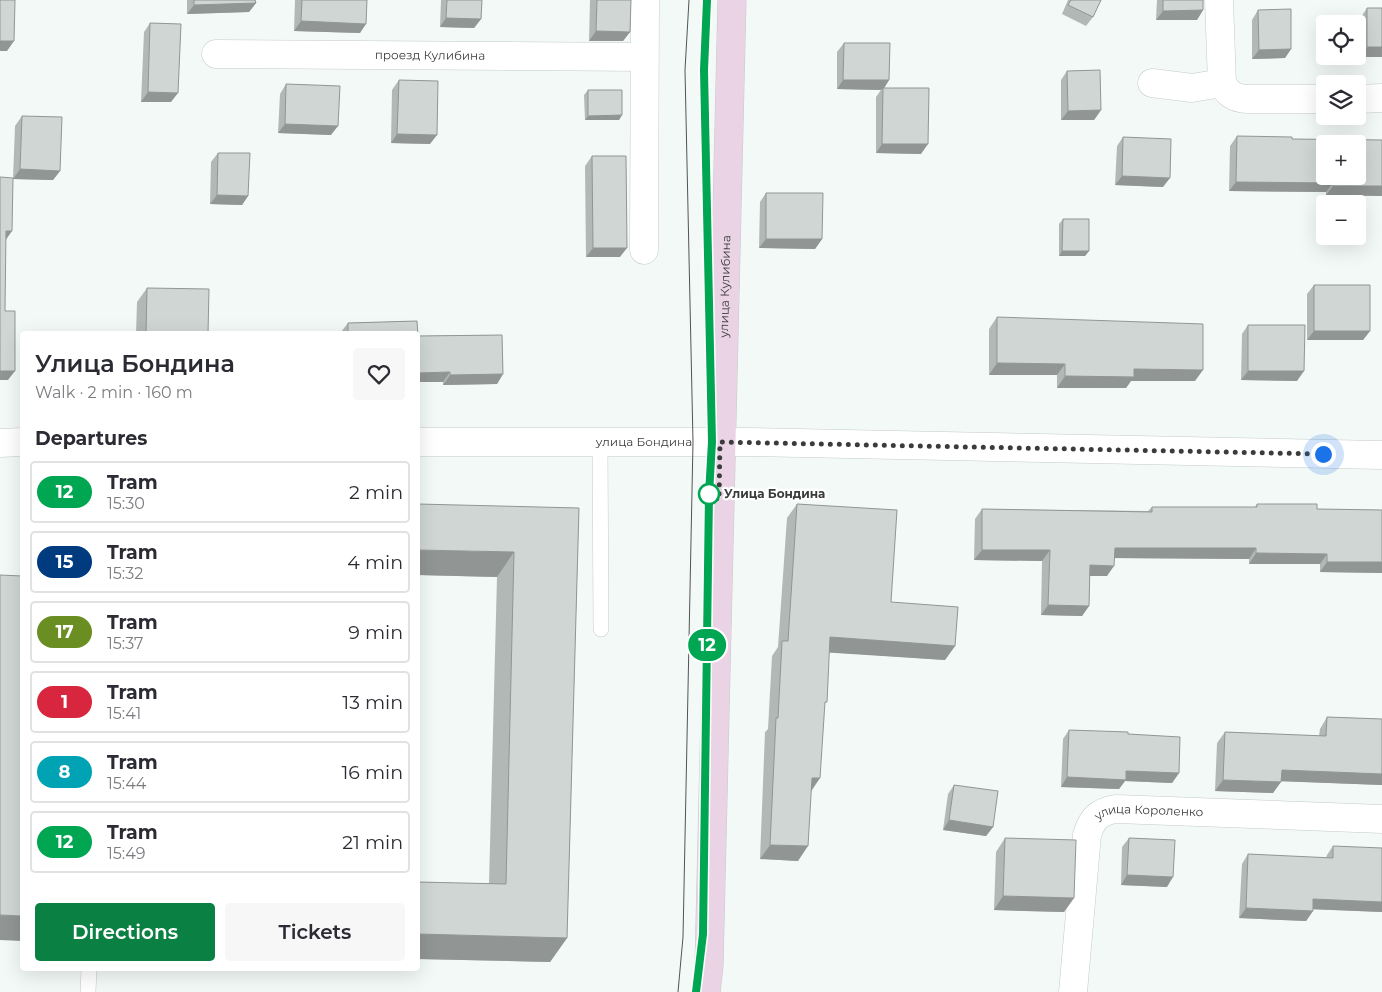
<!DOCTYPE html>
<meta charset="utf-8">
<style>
body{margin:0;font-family:Montserrat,sans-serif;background:#f7f7f7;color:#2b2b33;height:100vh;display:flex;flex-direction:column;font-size:19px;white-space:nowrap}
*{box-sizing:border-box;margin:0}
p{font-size:16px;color:#7c7c81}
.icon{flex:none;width:28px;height:28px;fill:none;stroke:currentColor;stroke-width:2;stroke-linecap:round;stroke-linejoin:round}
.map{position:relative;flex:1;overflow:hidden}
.panel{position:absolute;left:20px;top:331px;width:400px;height:640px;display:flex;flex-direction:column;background:#fff;border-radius:5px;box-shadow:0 5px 20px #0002}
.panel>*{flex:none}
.badge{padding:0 10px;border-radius:16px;font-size:18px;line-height:32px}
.fabs{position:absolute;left:1316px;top:15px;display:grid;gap:10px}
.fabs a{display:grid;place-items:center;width:50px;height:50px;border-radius:5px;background:#fff;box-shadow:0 5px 20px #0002;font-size:25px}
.you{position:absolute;width:25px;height:25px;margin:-12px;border:4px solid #fff;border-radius:50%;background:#1a73e8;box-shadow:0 0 0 8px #1a73e833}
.map>.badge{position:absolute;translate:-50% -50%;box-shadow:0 0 0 2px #fff}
h2{padding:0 15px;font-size:19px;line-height:45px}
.round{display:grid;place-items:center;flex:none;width:52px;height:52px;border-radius:5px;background:#f7f7f7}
.head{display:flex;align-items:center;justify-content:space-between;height:85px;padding:0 15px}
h1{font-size:24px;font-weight:600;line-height:38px}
.button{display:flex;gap:10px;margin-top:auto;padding:10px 15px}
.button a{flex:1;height:58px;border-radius:5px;background:#0b8043;color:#fff;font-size:20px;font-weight:600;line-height:58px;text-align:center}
.button a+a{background:#f7f7f7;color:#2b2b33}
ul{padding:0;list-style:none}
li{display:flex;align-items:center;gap:15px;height:62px;margin:0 10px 8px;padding:0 5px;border:2px solid #e1e1e2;border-radius:5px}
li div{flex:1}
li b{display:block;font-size:19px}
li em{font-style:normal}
li .badge{min-width:55px;font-weight:700;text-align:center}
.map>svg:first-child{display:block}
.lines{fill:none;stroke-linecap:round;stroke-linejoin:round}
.lane-casing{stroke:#c4cbc8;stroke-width:16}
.street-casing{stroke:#c4cbc8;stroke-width:29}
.secondary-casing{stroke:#c4cbc8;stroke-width:29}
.lane{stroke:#fff;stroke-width:15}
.street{stroke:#fff;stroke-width:28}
.secondary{stroke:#ebd3e6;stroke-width:28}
.tram{stroke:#525453;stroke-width:1}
.wall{fill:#b2b8b5}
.shaded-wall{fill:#919694}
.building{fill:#cfd6d3;stroke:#919694;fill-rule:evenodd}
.line-casing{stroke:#fff;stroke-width:11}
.line{stroke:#00a651;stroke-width:8}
.walk{stroke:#3a3c3b;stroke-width:5;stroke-dasharray:0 9}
.stop-dot{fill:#fff;stroke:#00a651;stroke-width:2.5}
.labels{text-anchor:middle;stroke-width:4.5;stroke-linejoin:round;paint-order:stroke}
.street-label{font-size:12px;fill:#3a3c3b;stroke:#fff}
.stop-label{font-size:12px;font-weight:bold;fill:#3a3c3b;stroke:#fff;text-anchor:start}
</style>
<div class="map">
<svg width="1382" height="992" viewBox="0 0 1382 992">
<rect width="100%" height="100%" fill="#f3f9f7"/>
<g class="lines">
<defs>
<path id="lane" d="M600 442 601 629
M88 992 89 969"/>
<g id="street">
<path d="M1219 0 1222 83C1228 94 1234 98 1247 99H1325"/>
<path id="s1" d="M216 54 644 57"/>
<path d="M1152 83 1192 88 1222 83"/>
<path d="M1358 99 1382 98"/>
<path d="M644 250 645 0"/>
<path id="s2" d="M418 442H749L1382 455"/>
<path d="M0 443 22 442"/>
<path id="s3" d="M1073 992 1087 835C1092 819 1098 812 1116 809L1382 819"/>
</g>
<g id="secondary">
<path id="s4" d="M706 992 709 966 732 0"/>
</g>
</defs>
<use href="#lane" class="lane-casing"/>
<use href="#street" class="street-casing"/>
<use href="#secondary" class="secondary-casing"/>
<use href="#lane" class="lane"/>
<use href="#street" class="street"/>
<use href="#secondary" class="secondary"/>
<path class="tram" d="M678 992 683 937 693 442 685 70 689 0
M696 992 703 934 709 494 712 442 704 70 707 0"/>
</g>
<path class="wall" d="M187 0H255L256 3 249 12 187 14Z
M295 0H367L360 33 294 31Z
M441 0H482L481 19 474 28 440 27Z
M590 0H631L630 32 623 41H589Z
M1068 0H1101L1093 17 1086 26 1062 14Z
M1157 0H1203V10L1197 20H1156Z
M1367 8H1382V57H1360L1361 17Z
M1258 10 1291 49 1285 58 1252 59V20Z
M150 23 171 102H141L144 32Z
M844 43 889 80 884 88 921 154 876 153V97L881 90 837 89V52Z
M1067 71 1101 110 1094 120H1061V80Z
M399 80 430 144 391 143 392 90Z
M286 84 331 135 278 133 280 94Z
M588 90 622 115 619 120H585L584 95Z
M22 116 60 171 53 180 13 179 15 126Z
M1237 136 1292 139 1382 140V196L1326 195V192L1229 191 1230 146Z
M1123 137 1163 187 1115 185 1117 146Z
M218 153 248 196 242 205 210 204 211 162Z
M592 156 620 257H586L585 166Z
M766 193 822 239 815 249 759 248 760 202Z
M1063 219 1089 251 1085 256H1059V224Z
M1314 285 1370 331 1363 340H1307V294Z
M147 288 208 334H136L137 302Z
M997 317 1195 381H1131L1126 388H1057V375H989V329Z
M417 321 418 336 502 335 503 374 497 384 443 385V382H418V334H342L341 332 348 323Z
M1248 325 1297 381 1241 380 1242 334Z
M797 504 891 602 955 646 945 660 829 652 824 705 811 792 798 861 760 859 765 732 768 729 772 656 778 647 787 518Z
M1257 504 1317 509 1382 510V573L1320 572V564H1249V559L1115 558 1107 576H1090L1089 606 1082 616 1041 615 1042 561 974 560 975 519 982 509 1148 511 1152 507H1255Z
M579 508 567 938 550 962 418 959V882L489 884 497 577 418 575Z
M1327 717 1382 719V785L1281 781 1273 793 1215 791 1217 743 1225 732 1319 736 1320 729Z
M1069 730 1128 734 1179 773 1172 783 1125 781 1119 789 1061 787 1063 739Z
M954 785 993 827 986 836 943 830 948 794Z
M1005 838 1074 898 1064 912 994 910 996 852Z
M1129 838 1167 887 1121 885 1122 847Z
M1333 846 1382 912 1313 909V911L1306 921 1239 918 1242 864 1248 854 1326 858 1327 855Z"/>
<path class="shaded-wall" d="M256 3 249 12 187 14 194 5Z
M1203 10 1197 20H1156L1163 11Z
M446 18 481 19 474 28 440 27Z
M301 21 366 24 360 33 294 31Z
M596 31 630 32 623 41H589Z
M0 41H14L7 51H0Z
M1367 47H1382V57H1360Z
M1291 49 1285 58 1252 59 1259 50Z
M843 80H889L883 90V88L881 90 837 89Z
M148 92 178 93 171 102H141Z
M1101 110 1094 120H1061L1068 111Z
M622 115 619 120H585L588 116Z
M285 124 338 126 331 135 278 133Z
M397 134 437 135 430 144 391 143Z
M882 144H928L921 154 876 153Z
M20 169 60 171 53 180 13 179Z
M1122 176 1170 178 1163 187 1115 185Z
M1236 182 1333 183 1326 192 1229 191Z
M1333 186H1382V196L1326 195Z
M217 195 248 196 242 205 210 204Z
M6 231H12L5 241Z
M766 239H822L815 249 759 248Z
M593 248H627L620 257H586Z
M1062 251H1089L1085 256H1059Z
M1314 331H1370L1363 340H1307Z
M997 363 1065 364 1057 375H989Z
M1134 369 1203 370 1195 381H1131L1126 388H1057L1065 376Z
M0 371H15L8 380H0Z
M1248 371H1304L1297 381 1241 380Z
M450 372 443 382H418V373Z
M503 374 497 384 443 385 450 375Z
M1115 548H1256L1249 559 1107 558Z
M418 550 514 552 497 577 418 575Z
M982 550H1050L1042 561 974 560Z
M1256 553 1327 554 1320 564H1249Z
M1327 562H1382V573L1320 572Z
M1090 565 1114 566 1107 576H1083Z
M1048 605 1089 606 1082 616 1041 615Z
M830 637 955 646 945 660 820 652Z
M1282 770 1382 774V785L1274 781Z
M1126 771 1179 773 1172 783 1125 781 1119 789 1061 787 1067 777Z
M812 778H820L810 793Z
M1223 780 1281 782 1273 793 1215 791Z
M949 820 993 827 986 836 943 830Z
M770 845 808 846 798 861 760 859Z
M1127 875 1173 877 1167 887 1121 885Z
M1003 896 1074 898 1064 912 994 910Z
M1313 899 1382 902V912L1306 909Z
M1246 908 1313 911 1306 921 1239 918Z
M0 915 22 916V941L0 940Z
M418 934 567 938 550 962 418 959Z"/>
<path class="building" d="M0 0H15L14 41H0Z
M194 0H255L256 3 194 5Z
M302 0H367L366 24 301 21Z
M447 0H482L481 19 446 18Z
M597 0H631L630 32 596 31Z
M1071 0H1101L1093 17 1068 5Z
M1163 0H1203V10L1163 11Z
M1367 8H1382V47H1367Z
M1291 9V49L1259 50 1258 10Z
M150 23 181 24 178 93 148 92Z
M844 43H890L889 80H843Z
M1100 70 1101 110 1068 111 1067 71Z
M399 80 438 81 437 135 397 134Z
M286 84 340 86 338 126 285 124Z
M883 88H929L928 144H882Z
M588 90H622V115L588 116Z
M22 116 62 117 60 171 20 169Z
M1237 136 1292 137V139L1382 140V186H1333V183L1236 182ZM1325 144H1358V176H1325Z
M1123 137 1171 139 1170 178 1122 176Z
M218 153H250L248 196 217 195Z
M592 156H626L627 248H593Z
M0 177 13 178 12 231H6L5 311H15V371H0Z
M766 193H823L822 239H766Z
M1063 219H1089V251H1062Z
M1314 285H1370V331H1314Z
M147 288 209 289 208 334H146Z
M997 317 1203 324V370L1134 369V377L1065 376V364L997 363Z
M417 321 418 336 502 335 503 374 450 375V372L418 373V334H348V323Z
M1248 325H1305L1304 371H1248Z
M418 504 579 508 567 938 418 934V882L506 884 514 552 418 550Z
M797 504 897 510 891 602 958 607 955 646 830 637 827 702H825L820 778H812L808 846 770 845 776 718H778L782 641H788Z
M1257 504H1317V509L1382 510V562H1327V554L1256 553V548H1115L1114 566 1090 565 1089 606 1048 605 1050 550H982V509L1152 512V507H1257Z
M0 575 22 576V916L0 915Z
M1327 717 1382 719V774L1282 770 1281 782 1223 780 1225 732 1326 736Z
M1069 730 1128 732V734L1180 737 1179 773 1126 771V780L1067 777Z
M954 785 998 791 993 827 949 820Z
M1005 838 1076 840 1074 898 1003 896Z
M1129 838 1175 840 1173 877 1127 875Z
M1333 846 1382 848V902L1313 899V911L1246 908 1248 854 1333 858Z"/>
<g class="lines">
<defs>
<path id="line" d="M696 992 703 934 709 494 712 442 704 70 707 0"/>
</defs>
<use href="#line" class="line-casing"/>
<use href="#line" class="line"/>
<path class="walk" d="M709 494 719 500 720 442 1323 454"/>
</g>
<circle class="stop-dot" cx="709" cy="494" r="10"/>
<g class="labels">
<g class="street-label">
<text dy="4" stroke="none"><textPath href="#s1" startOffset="214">проезд Кулибина</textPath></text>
<text dy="4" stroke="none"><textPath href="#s4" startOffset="706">улица Кулибина</textPath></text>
<text dy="4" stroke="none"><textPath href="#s2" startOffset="226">улица Бондина</textPath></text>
<text dy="4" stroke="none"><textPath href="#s3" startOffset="232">улица Короленко</textPath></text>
</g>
<g class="stop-label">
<text x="724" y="498">Улица Бондина</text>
</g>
</g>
</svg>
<div class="fabs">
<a><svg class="icon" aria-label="locate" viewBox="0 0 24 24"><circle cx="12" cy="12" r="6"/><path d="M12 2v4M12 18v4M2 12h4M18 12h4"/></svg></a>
<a><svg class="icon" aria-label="layers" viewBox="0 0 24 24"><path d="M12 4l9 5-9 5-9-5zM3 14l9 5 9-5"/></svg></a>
<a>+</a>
<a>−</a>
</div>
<div class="you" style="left:1323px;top:454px"></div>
<b class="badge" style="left:707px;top:645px;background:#00a651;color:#fff">12</b>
<section class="panel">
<div class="head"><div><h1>Улица Бондина</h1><p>Walk · 2 min · 160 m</p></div><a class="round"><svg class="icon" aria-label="heart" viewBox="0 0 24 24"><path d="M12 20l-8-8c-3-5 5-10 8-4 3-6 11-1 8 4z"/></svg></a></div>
<h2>Departures</h2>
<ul>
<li><span class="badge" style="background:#00a651;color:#fff">12</span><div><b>Tram</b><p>15:30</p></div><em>2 min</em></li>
<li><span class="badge" style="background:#003b80;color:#fff">15</span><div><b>Tram</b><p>15:32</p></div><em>4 min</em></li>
<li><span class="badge" style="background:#6b8e23;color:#fff">17</span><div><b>Tram</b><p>15:37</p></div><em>9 min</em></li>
<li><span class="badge" style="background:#d7263d;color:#fff">1</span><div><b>Tram</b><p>15:41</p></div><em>13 min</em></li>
<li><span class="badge" style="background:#00a3b4;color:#fff">8</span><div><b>Tram</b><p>15:44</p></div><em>16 min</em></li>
<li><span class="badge" style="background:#00a651;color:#fff">12</span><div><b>Tram</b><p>15:49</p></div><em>21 min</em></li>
</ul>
<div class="button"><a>Directions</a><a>Tickets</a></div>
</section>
</div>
